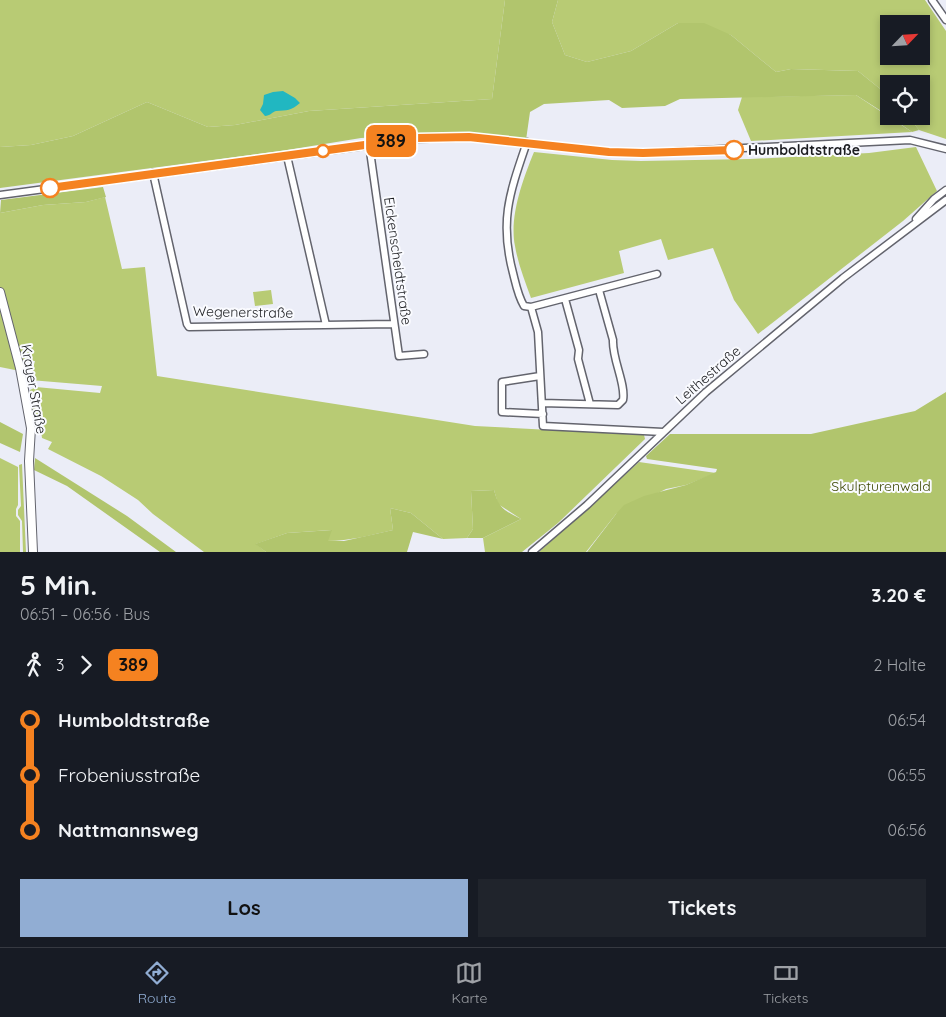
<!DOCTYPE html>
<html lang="de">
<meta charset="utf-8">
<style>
body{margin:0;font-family:Quicksand,sans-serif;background:#20242c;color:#f1f3f6;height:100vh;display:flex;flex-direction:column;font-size:19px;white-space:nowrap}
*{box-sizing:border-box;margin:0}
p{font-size:16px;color:#9ea1a6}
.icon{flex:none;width:28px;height:28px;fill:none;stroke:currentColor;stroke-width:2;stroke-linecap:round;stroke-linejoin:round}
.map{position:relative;height:552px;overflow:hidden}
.drawer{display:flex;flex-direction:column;background:#171b24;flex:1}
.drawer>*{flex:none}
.badge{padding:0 10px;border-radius:8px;font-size:18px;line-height:32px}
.needle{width:32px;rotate:65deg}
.buttons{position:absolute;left:880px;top:15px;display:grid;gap:10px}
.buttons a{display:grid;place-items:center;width:50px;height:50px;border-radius:0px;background:#171b24;box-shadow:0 2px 8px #0003;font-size:25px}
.map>.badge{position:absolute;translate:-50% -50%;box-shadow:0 0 0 2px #fff}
.legs{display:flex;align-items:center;gap:8px;height:55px;padding:0 20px;font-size:16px}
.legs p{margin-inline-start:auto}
.head{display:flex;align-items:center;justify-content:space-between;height:85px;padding:0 20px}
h1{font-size:28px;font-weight:800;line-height:38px}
.cta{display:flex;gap:10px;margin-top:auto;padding:10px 20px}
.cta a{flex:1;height:58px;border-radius:0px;background:#91add3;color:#111;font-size:20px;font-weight:800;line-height:58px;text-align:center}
.cta a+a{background:#20242c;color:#f1f3f6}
ul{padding:0 20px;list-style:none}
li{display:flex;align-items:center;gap:18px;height:55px;font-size:19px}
li i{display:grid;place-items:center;width:8px;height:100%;margin:0 6px;background:currentColor}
li i::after{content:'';width:12px;height:12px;margin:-6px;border:4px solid;border-radius:50%;background:#171b24}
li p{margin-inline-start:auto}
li:first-child i{background:linear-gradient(#0000 50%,currentColor 0)}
li:last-child i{background:linear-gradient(currentColor 50%,#0000 0)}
.menu{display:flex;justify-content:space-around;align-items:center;height:70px;border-top:1px solid #363941;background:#171b24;font-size:14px;color:#9ea1a6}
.menu a{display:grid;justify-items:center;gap:2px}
.menu .selected{color:#91add3}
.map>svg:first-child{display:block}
.green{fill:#b8cb74;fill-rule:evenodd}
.forest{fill:#b1c56d}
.water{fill:#21b7c1}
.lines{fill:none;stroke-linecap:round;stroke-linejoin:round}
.minor-casing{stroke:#63646d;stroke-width:9}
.tertiary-casing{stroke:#63646d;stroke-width:10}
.minor{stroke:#fff;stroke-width:6}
.tertiary{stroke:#fff;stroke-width:8}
.line-1-casing{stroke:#fff;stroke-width:11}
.line-1{stroke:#f58220;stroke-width:8}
.stop-1-dot{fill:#fff;stroke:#f58220;stroke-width:2.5}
.labels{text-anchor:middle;stroke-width:4;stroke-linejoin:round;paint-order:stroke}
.stop-label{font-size:14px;font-weight:bold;fill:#1c1d21;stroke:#fafbff;text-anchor:start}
.street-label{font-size:14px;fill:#1c1d21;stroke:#fafbff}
.park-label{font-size:14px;fill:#404b07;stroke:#fafbff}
</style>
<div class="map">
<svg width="946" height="552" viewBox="0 0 946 552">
<rect width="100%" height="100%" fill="#ebedf7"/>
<path class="green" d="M0 0H505L492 99 309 111 235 125 208 127 147 102 73 136 31 145 0 147Z
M558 0H925L946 31V139L919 130 908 116H921V84H889V96L858 71 791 69 776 72 731 35 678 23 631 51 587 62 565 55 552 22ZM889 24H921V56H889Z
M856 95 912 132 751 141 738 110 742 97Z
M916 147 937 191 903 221 758 334 734 300 713 248 668 260 661 239 619 251 624 273 531 298C525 281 518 264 515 246 509 217 523 179 534 152L612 160 641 161 750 159 869 153Z
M105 197 122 269 145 267 157 376 475 426 644 435 645 439 558 523 522 552H485L483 538 521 519 498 504 494 490 471 491 473 529 467 538 443 539 411 513 390 508 393 530C371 535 350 541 327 541L331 530 287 533 256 544 266 552H204L153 514 138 500 101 476 48 449 52 442 42 438 40 423 34 418 30 390 36 387 100 393 102 386 30 380 35 361 19 362 20 371 0 367V213L43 205 86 202Z
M271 290 273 304 255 306 253 292Z
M0 458 18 467V505L16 509V516L20 521V552H0Z
M639 462 716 473 686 485 666 489 616 514 586 552H539Z
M22 464 26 552H23L22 521 18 515V510L21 506 19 465Z"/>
<path class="forest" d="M505 0H558L552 22 565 55 587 62 631 51 678 23H704L731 35 776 72 791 69 858 71 889 96V116L856 95 680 99 665 106 622 108 609 100 544 104 530 112 526 140 440 134 361 138 281 151 0 188V147L31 145 73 136 147 102 208 127 235 125 309 111 492 99Z
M889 116H908L919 130 912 132Z
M103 187 106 197 86 202 43 205 0 213 1 200Z
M946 392V552H587L616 514 624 505 644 496 686 485 716 472 717 469 647 459 646 456 670 434H811L915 411Z
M0 422 23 434 20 452 0 443Z
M35 458 127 516 176 552H160L67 486 34 470Z
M494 490C499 509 504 510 521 519L483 538H467L473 529 471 491Z
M390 508 411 513 443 539 413 532 407 552H266L255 544 287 533 332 530 328 541H344L393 530Z"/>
<path class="water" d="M283 91 295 98 300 103C291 111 287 110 276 111 272 112 270 116 265 116L260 110 263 104 264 95 273 92Z"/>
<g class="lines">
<defs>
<path id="minor" d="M932 0 946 20
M527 142C510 192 499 220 513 273 516 285 518 296 524 306L531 307 657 274
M369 144 399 356 424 354
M287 156 326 325
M153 173 187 324 189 327 394 324
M0 195 416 139 469 137 609 152 643 153 910 140 946 149
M916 219 934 199 946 190
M565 299 579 350 578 359 590 404
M531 307 538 332 543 426 663 432
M540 376 502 382V412L543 414
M542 403 618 405 623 400C626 384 612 359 613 340L599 290
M532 552 587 505 706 392 843 278 946 200"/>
<path id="tertiary" d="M0 292 20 368 31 428 29 461 33 552"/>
</defs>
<use href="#minor" class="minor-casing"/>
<use href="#tertiary" class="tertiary-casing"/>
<use href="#minor" class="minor"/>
<use href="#tertiary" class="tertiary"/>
</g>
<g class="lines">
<defs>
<path id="line-1" d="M50 188 416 138 469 137 609 152 643 153 734 150"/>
</defs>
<use href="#line-1" class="line-1-casing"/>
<use href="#line-1" class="line-1"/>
</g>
<g class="stop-1-dot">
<circle cx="734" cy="150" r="9"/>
<circle cx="323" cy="151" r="6"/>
<circle cx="50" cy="188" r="9"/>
</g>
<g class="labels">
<g class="stop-label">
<text x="748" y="155">Humboldtstraße</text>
</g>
<g class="street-label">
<text transform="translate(398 261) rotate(82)" y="5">Eickenscheidtstraße</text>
<text transform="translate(243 312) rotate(1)" y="5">Wegenerstraße</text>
<text transform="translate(708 375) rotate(-41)" y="5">Leithestraße</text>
<text transform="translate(34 389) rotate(80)" y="5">Krayer Straße</text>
</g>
<g class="park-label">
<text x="881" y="491">Skulpturenwald</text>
</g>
</g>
</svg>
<div class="buttons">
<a><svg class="needle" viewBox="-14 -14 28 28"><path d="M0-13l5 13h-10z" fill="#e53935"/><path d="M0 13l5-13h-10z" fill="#9ea1a6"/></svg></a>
<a><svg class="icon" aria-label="locate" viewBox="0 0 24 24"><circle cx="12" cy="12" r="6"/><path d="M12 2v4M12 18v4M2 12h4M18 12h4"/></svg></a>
</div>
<b class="badge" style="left:391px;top:141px;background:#f58220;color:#111">389</b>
</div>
<section class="drawer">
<div class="head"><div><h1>5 Min.</h1><p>06:51 – 06:56 · Bus</p></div><b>3.20 €</b></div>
<div class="legs"><svg class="icon" aria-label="walk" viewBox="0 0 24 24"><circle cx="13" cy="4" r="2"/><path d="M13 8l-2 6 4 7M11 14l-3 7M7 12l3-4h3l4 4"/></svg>3<svg class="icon" aria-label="forward" viewBox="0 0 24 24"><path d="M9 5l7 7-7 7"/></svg><b class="badge" style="background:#f58220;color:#111">389</b><p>2 Halte</p></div>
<ul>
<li><i style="color:#f58220"></i><b>Humboldtstraße</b><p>06:54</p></li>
<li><i style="color:#f58220"></i><span>Frobeniusstraße</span><p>06:55</p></li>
<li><i style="color:#f58220"></i><b>Nattmannsweg</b><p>06:56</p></li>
</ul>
<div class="cta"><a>Los</a><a>Tickets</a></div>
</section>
<nav class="menu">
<a class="selected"><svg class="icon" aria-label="directions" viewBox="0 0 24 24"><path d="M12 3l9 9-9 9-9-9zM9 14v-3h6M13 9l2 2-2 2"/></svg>Route</a>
<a><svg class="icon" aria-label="map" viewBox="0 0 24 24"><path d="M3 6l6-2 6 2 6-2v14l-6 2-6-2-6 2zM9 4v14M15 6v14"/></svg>Karte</a>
<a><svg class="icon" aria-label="tickets" viewBox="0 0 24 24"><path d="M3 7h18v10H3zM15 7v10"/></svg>Tickets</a>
</nav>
